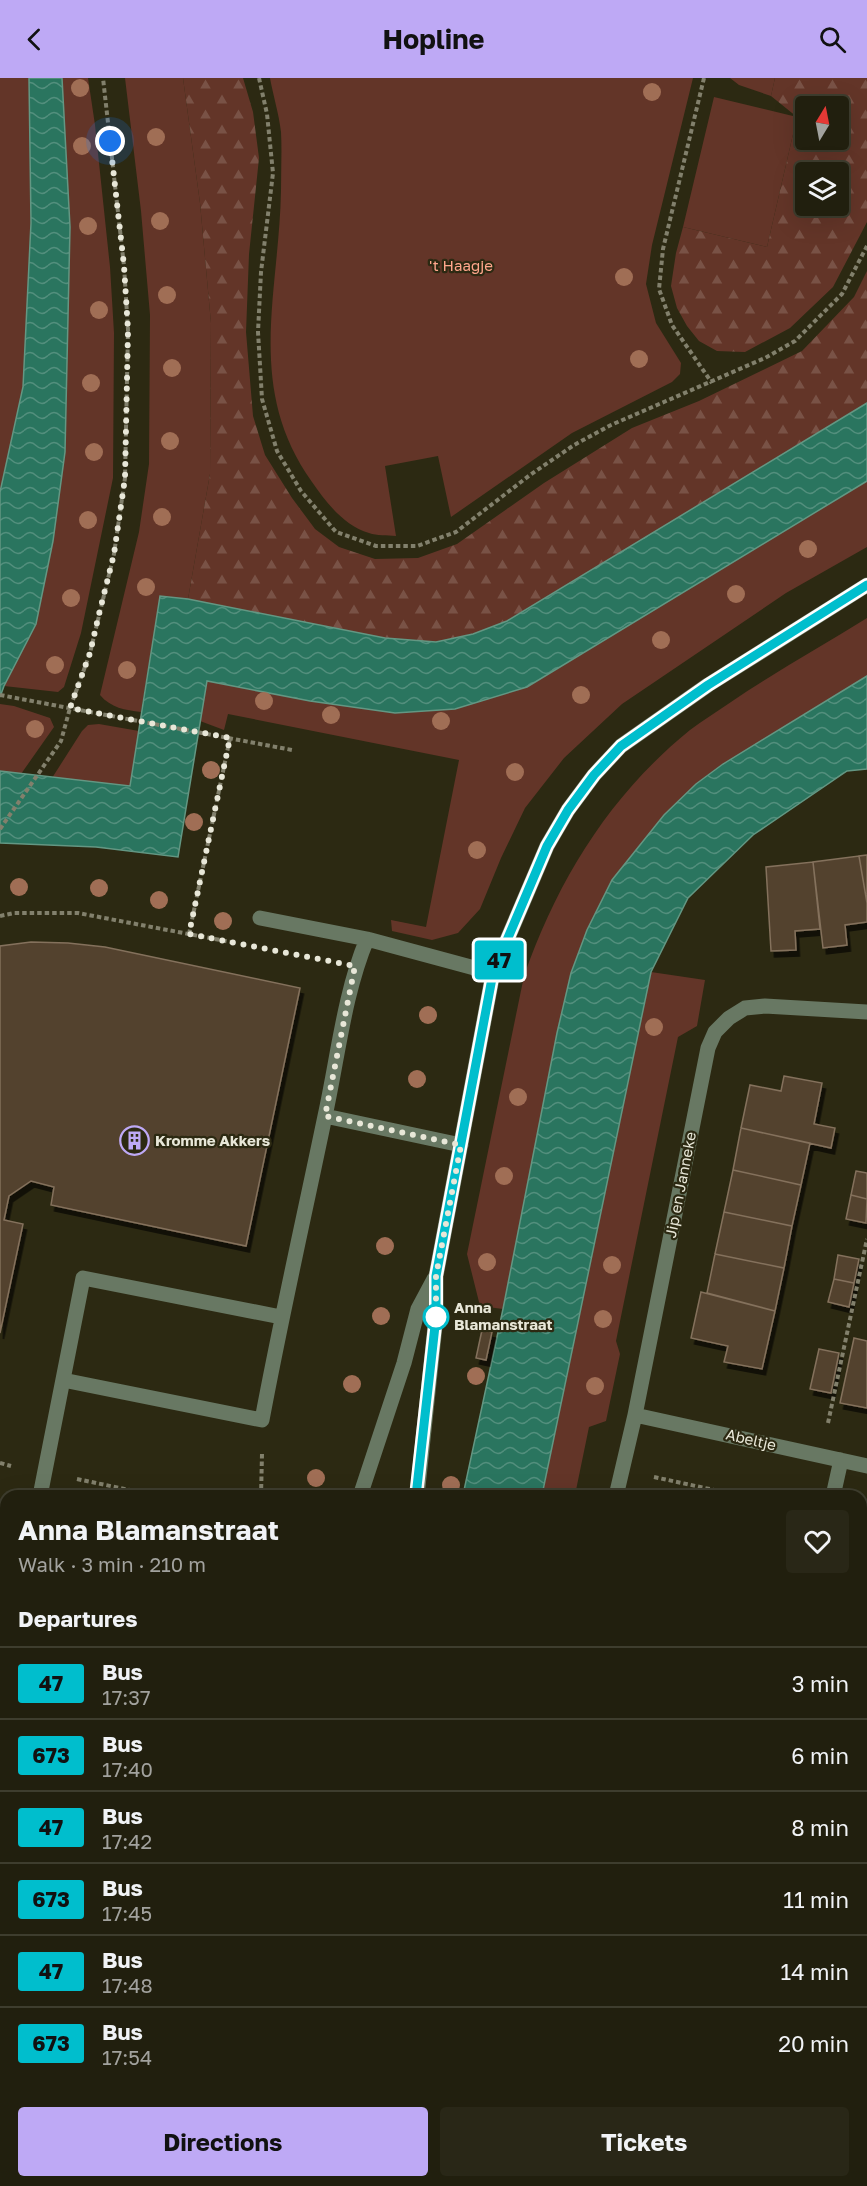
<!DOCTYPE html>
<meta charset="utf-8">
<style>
body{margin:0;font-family:"Golos Text",sans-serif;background:#292717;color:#f1f3f6;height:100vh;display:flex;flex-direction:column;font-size:22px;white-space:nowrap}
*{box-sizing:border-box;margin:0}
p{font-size:20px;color:#a2a29e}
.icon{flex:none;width:33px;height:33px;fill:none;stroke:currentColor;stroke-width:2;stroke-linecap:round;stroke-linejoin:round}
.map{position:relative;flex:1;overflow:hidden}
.drawer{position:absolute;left:0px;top:1412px;width:867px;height:698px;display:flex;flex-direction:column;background:#211f0e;border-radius:18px 18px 0 0;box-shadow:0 6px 24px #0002,0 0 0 2px #3e3d2e}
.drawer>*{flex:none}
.badge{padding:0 12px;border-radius:4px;font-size:21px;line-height:39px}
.needle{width:39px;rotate:10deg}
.buttons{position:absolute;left:795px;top:18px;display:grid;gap:12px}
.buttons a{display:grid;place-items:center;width:54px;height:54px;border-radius:6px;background:#211f0e;box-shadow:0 6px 24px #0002,0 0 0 2px #3e3d2e;font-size:30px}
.you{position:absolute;width:30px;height:30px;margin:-15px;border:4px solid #fff;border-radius:50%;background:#1a73e8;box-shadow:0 0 0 9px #1a73e833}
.map>.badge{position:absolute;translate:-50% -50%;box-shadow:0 0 0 3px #fff}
h2{padding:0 18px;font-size:22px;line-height:54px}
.round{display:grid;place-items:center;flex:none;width:63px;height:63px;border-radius:6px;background:#292717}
.overview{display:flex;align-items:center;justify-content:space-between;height:102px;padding:0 18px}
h1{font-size:28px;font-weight:700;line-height:45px}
.button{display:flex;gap:12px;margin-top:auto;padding:12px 18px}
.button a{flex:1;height:69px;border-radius:6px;background:#bea9f5;color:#111;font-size:24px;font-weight:700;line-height:69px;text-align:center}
.button a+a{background:#292717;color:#f1f3f6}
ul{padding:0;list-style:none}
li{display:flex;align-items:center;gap:18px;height:72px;padding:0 18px;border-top:2px solid #3e3d2e}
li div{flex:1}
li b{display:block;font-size:22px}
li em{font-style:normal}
li .badge{min-width:66px;font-weight:700;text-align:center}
header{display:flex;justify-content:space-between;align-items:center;height:78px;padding:0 18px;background:#bea9f5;color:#111;font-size:27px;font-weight:700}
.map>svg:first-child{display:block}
.grass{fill:#633528}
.forest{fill:url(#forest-firs);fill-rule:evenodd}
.water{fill:url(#water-waves);stroke:#639783;stroke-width:1.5}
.building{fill:#53422f;stroke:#84715c;stroke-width:1.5;filter:url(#shadow)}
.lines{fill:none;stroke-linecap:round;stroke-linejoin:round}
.path{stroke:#82806c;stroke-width:4;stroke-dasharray:4.5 3;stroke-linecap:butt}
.minor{stroke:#687863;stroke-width:15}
.tree{fill:#a06e55}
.line-casing{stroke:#fff;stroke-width:14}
.line{stroke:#00becd;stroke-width:9}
.walk{stroke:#e8e7d8;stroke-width:6;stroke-dasharray:0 10.8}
.stop-dot{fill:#fff;stroke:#00becd;stroke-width:3}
.labels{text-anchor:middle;stroke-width:4.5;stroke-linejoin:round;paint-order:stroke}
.park-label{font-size:15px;fill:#ffa68c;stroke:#2c2912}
.poi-label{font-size:15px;font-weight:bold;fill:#e8e7d8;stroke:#2c2912;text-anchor:start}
.street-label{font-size:15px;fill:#e8e7d8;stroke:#2c2912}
.stop-label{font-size:15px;font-weight:bold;fill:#e8e7d8;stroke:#2c2912;text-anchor:start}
</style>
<header><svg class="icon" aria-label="back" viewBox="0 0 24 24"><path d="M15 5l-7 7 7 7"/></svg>Hopline<svg class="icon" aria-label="search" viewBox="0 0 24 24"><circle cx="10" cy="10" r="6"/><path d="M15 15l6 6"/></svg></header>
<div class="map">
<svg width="867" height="2108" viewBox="0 0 867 2108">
<defs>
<pattern id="forest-firs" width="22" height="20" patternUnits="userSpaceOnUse" patternTransform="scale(1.5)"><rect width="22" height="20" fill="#633528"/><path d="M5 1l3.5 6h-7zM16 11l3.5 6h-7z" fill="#795246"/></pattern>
<pattern id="water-waves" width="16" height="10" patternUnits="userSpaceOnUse" patternTransform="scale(1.5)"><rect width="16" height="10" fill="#2a755f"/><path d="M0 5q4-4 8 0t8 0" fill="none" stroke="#538f7d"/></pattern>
<filter id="shadow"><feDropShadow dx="3.5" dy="6" stdDeviation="0" flood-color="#0009"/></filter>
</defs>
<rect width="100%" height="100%" fill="#2c2912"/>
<path class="grass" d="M0 0H29L31 145 23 309 0 414Z
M62 0H88L95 47 110 189 114 255 113 400 81 555 64 609 58 614 4 608 36 546 53 463 65 373 70 149Z
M125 0H183L200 125 211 245 210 396 188 521 160 519 141 634C125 632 111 630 100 617L139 454 149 386 150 237 141 133Z
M270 0H693L652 167 646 206 656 245 681 285 680 296 672 304 572 355 451 439 438 378 385 388 396 458C387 457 377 458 369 455 344 448 326 424 312 404 245 310 279 217 281 113 281 93 282 73 281 54 279 36 273 17 270 0Z
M730 0H775L771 18 739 7Z
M714 19 797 39 767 169 683 149Z
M867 403V469L786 515 622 626 564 680 525 730 501 780 480 831 458 855 432 862 392 853 391 842 426 849 459 682 228 636 224 652 200 643 207 603 310 623 527 609Z
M867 540V598L723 686 696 706 664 737 612 802 587 852 571 895 557 955 503 1231 480 1228 467 1176 524 898C558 801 610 717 690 652 703 642 718 633 731 624 775 594 822 568 867 540Z
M0 626 14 628 50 640 54 649 21 696 0 693Z
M99 646 139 653 130 709 52 700 82 653 88 647Z
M651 894 705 902 697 948 678 959 616 1263 620 1276 606 1343 589 1349 575 1417 542 1418Z
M274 2103H322L321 2108H273Z
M398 2103H444L447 2108H397Z"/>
<path class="forest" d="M183 0H243L253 34 259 80 249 176 246 254 253 338 265 377 292 420 315 451 339 469 375 481 418 480 457 466 544 405 632 350 699 323 802 273 854 219 867 193V325L507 543 473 556 436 564 385 560 188 521 210 396 211 245 200 125Z
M775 0H867V144L833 209 790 250 745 274 717 273 699 263 687 248 677 230 671 208 676 175 683 149 767 169 797 39 771 18ZM806 28H838V62H806ZM806 94H838V128H806Z"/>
<path class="water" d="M29 0H62L70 149 65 374 53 463 36 546 4 608 0 619V414L23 309 31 145Z
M867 325V403L527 609 455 631 395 635 310 623 207 603 178 779 96 769 0 765V693L130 708 160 518 188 521 385 560 436 564 473 556 507 543Z
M867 598V691L847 693 753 757 688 820 651 894 542 1417H463L503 1231 557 955 571 895 587 852 612 802 664 737 696 706 723 686Z
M322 2103H398L397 2108H321Z"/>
<path class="building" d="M867 777V825L859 778Z
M859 778 867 825V844L845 847 847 867 823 870 813 784Z
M813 784 820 851 795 853 796 872 771 873 766 789Z
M31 864 68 865 105 869 300 910 246 1168 51 1127 54 1109 31 1103 9 1118 4 1142 23 1146 0 1255V868Z
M784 998 822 1005 814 1046 835 1050 831 1070 741 1050 750 1007 781 1013Z
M741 1050 810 1065 801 1107 733 1092Z
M733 1092 801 1107 792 1148 724 1134Z
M856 1093 867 1095V1121L851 1117Z
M851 1117 867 1121 866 1145 846 1141Z
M724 1134 792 1148 784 1190 715 1176Z
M715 1176 784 1190 775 1233 707 1215Z
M838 1177 859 1181 854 1205 834 1201Z
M834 1201 854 1205 849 1229 828 1224Z
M701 1214 775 1233 762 1291 724 1284 728 1268 691 1260Z
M482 1252 492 1254 486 1282 476 1280Z
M854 1260 867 1263V1330L840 1325Z
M819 1271 839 1275 831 1315 810 1311Z
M861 1472 867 1473V1541L861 1540Z
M861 1599 867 1600 864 1621 861 1620Z
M861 1820 867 1826V1865L861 1858Z
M867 1874V1929L861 1925V1881Z
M0 1919 6 1920V2012L0 2011Z
M861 1925 867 1929V1979L861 1976Z
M861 1976 867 1979V2010L863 2020 861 2019Z
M0 2074 6 2075V2103H32L54 2108H0Z
M861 2100 863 2108H783L820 2103H861Z
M523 2103H595L594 2108H522Z
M652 2103H674L673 2108Z
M652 2103 673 2108H651Z
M790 2103H820L790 2107Z"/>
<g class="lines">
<path class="path" d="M259 0 267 36 273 95 261 194 258 254 262 321 277 373 301 413 336 454 376 468H417L456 454 530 397 574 367 611 347 765 280 795 263 842 216 867 168
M704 0 663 171 659 211 672 247 712 305
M0 617 292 672
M0 751 61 663 70 630 90 575 114 476 125 400 128 252 124 188 103 0
M0 838 14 835H78L236 865
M189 856 230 660
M828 1345 867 1161
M0 1385 11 1388
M654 1399 742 1418
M77 1401 158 1418
M261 1418 262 1376
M861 1443 867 1444
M0 1791 6 1793"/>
<path class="minor" d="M260 840 367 861 493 895
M325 1038 461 1067
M63 1302 262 1342C281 1240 304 1139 325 1038 338 979 344 916 367 861
M635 1337 867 1388
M40 1418 83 1200 281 1239
M360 1418 404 1285 418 1231 434 1201
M417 1418 436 1239V1198L493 895 547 768 568 732 594 697 621 668 708 607 867 507
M616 1418 635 1337 708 970 715 954 729 940 745 930 765 928 867 934
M833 1418 841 1382
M861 1637 867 1638
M0 1850 6 1852
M121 2108 122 2103
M245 2108 246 2103
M471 2108 472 2103"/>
</g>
<g class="tree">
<circle cx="80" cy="10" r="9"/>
<circle cx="652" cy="14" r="9"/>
<circle cx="156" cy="59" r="9"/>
<circle cx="82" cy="68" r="9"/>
<circle cx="160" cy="143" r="9"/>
<circle cx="88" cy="148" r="9"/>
<circle cx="624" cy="199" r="9"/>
<circle cx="167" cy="217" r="9"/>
<circle cx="99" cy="232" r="9"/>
<circle cx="639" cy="281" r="9"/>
<circle cx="172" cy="290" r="9"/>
<circle cx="91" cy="305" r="9"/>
<circle cx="170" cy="363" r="9"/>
<circle cx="94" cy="374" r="9"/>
<circle cx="162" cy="439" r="9"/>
<circle cx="88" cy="442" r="9"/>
<circle cx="808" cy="471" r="9"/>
<circle cx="146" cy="509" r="9"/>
<circle cx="736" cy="516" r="9"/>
<circle cx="71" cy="520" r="9"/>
<circle cx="661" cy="562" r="9"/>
<circle cx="55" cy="587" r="9"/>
<circle cx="127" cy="592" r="9"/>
<circle cx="581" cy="617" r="9"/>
<circle cx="264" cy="623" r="9"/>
<circle cx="331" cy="637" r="9"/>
<circle cx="441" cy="643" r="9"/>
<circle cx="35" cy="651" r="9"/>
<circle cx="211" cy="692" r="9"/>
<circle cx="515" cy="694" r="9"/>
<circle cx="194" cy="744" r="9"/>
<circle cx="477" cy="772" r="9"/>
<circle cx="19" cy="809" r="9"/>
<circle cx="99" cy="810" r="9"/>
<circle cx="159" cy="822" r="9"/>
<circle cx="223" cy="843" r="9"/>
<circle cx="428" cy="937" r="9"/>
<circle cx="654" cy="949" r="9"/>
<circle cx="417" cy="1001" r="9"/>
<circle cx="518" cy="1019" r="9"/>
<circle cx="504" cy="1098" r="9"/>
<circle cx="385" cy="1168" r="9"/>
<circle cx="487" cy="1184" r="9"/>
<circle cx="612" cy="1187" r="9"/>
<circle cx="381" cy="1238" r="9"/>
<circle cx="603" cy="1241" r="9"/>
<circle cx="476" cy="1298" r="9"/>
<circle cx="352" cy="1306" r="9"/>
<circle cx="595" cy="1308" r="9"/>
<circle cx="316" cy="1400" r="9"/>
<circle cx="451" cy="1407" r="9"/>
</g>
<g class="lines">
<defs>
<path id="line" d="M416 1418 436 1239V1198L493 895 547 768 568 732 594 697 621 668 708 607 867 507"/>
</defs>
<use href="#line" class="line-casing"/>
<use href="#line" class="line"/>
<path class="walk" d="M110 63 124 188 128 252 125 400 114 476 99 536 90 575 70 630 230 660 189 856 355 888 325 1038 461 1067 436 1198V1239"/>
</g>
<defs>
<symbol id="building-ring" viewBox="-11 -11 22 22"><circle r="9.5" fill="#2c2912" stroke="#bea9f5" stroke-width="1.5"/><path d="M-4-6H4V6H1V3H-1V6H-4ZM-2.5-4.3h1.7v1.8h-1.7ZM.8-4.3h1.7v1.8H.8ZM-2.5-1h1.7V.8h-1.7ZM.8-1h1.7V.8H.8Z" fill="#bea9f5"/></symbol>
</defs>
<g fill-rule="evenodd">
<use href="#building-ring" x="118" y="1046" width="33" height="33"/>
</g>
<circle class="stop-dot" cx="436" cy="1239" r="12"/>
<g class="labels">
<g class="park-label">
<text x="461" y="193">'t Haagje</text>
</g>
<g class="poi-label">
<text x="155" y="1068">Kromme Akkers</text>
</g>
<g class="street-label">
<text transform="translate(681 1107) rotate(-79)" y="5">Jip en Janneke</text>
<text transform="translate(751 1362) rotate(13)" y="5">Abeltje</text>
</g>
<g class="stop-label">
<text x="454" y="1235">Anna<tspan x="454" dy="17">Blamanstraat</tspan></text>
</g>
</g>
</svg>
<div class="buttons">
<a><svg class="needle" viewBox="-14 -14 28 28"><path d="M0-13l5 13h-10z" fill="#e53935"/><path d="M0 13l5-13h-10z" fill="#a2a29e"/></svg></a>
<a><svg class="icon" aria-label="layers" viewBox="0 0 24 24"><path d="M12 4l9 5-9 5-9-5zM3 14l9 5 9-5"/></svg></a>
</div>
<div class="you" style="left:110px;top:63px"></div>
<b class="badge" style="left:499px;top:882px;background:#00becd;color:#111">47</b>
<section class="drawer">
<div class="overview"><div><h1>Anna Blamanstraat</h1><p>Walk · 3 min · 210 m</p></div><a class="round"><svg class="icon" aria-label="heart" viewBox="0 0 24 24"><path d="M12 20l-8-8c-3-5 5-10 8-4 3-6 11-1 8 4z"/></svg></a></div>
<h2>Departures</h2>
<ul>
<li><span class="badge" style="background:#00becd;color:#111">47</span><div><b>Bus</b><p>17:37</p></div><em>3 min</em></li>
<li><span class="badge" style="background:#00becd;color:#111">673</span><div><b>Bus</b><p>17:40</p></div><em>6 min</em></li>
<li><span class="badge" style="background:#00becd;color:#111">47</span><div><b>Bus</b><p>17:42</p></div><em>8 min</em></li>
<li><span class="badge" style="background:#00becd;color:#111">673</span><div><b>Bus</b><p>17:45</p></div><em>11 min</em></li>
<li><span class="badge" style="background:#00becd;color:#111">47</span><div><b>Bus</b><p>17:48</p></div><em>14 min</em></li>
<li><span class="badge" style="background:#00becd;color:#111">673</span><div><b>Bus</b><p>17:54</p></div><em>20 min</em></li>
</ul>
<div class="button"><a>Directions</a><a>Tickets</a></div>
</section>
</div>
